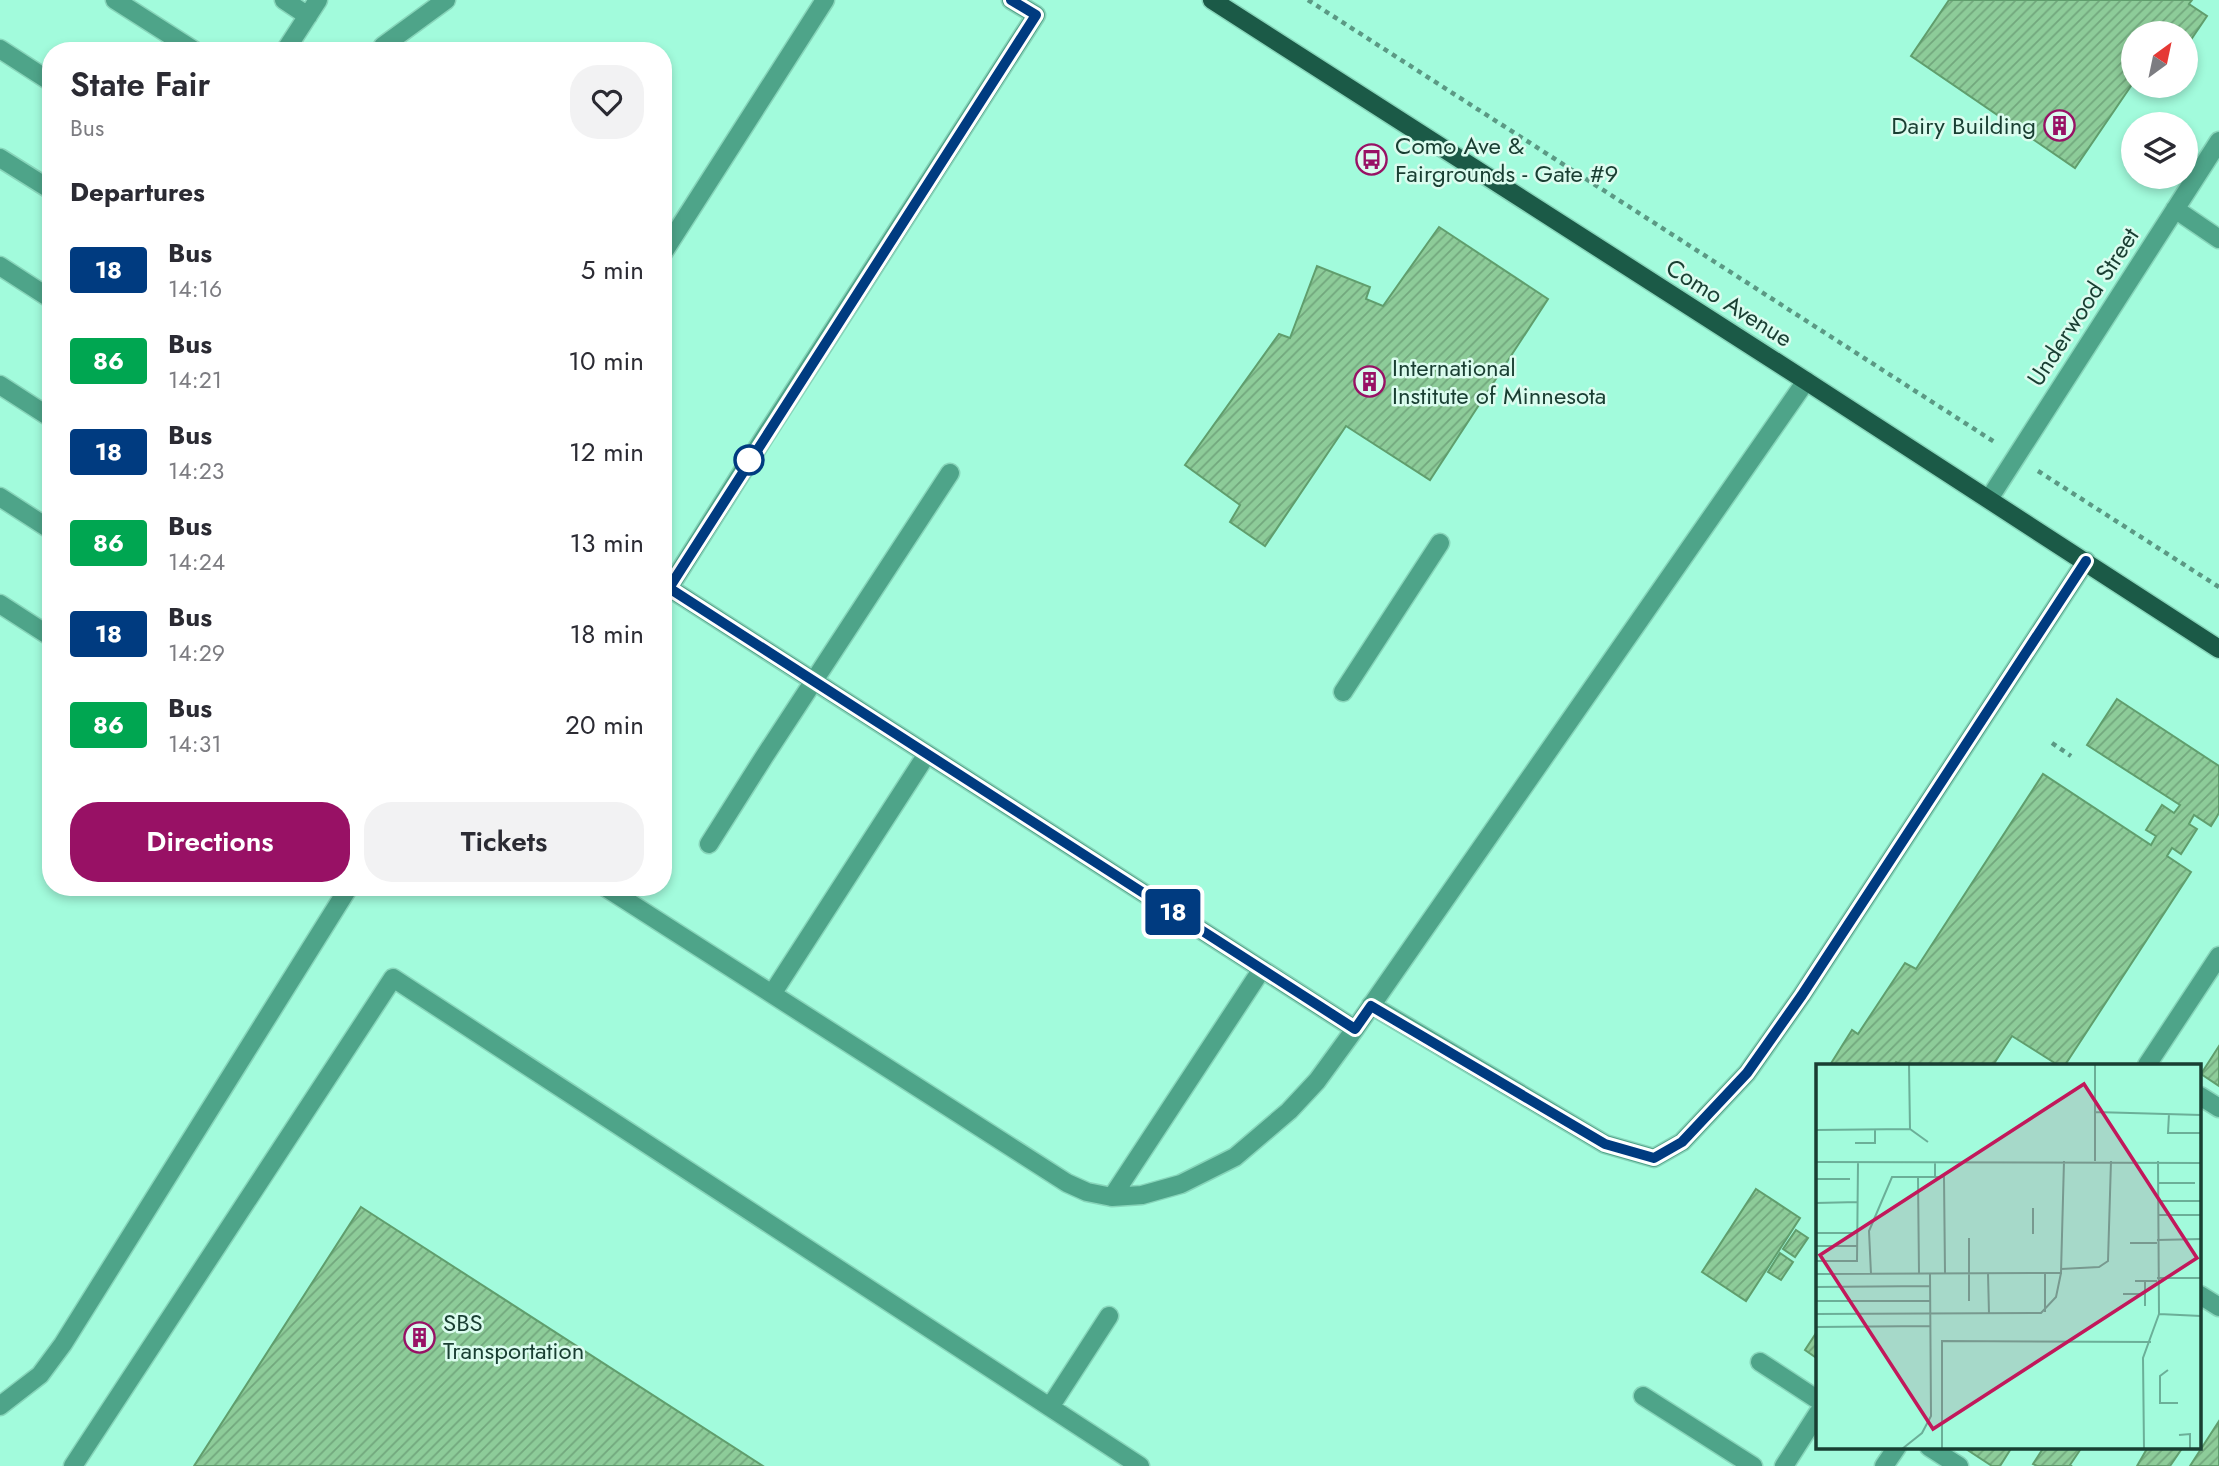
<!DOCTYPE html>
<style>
body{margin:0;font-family:Jost,sans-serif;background:#f2f2f3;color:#2b2b33;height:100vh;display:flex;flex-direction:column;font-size:26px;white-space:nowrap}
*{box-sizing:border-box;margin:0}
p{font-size:23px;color:#7c7c81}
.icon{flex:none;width:38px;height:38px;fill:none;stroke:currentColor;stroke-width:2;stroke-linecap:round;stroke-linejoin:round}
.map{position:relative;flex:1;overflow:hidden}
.sheet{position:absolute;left:42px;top:42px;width:630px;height:854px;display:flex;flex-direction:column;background:#fff;border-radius:28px;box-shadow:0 4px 10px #0003}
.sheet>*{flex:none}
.badge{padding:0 14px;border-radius:5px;font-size:24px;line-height:46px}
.needle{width:46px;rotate:33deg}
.tools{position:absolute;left:2121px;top:21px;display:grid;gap:14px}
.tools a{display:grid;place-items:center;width:77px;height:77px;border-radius:50%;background:#fff;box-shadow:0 4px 10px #0003;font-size:35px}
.map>.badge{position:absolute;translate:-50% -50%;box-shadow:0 0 0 4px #fff}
h2{padding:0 28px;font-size:26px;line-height:63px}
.round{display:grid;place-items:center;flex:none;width:74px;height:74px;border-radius:28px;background:#f2f2f3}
.headline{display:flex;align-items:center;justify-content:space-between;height:119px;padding:0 28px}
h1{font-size:33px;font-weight:600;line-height:52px}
.action{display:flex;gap:14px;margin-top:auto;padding:14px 28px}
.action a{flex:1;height:80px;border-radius:28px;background:#981165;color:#fff;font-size:28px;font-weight:600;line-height:80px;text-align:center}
.action a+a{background:#f2f2f3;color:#2b2b33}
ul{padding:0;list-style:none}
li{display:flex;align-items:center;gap:21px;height:91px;padding:0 28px}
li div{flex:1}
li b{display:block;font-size:26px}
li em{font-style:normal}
li .badge{min-width:77px;font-weight:700;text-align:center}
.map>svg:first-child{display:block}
.building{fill:url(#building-hatch);stroke:#609e6d;stroke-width:2}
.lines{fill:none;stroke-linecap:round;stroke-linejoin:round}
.minor-casing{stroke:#87d5ba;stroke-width:21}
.major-casing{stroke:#87d5ba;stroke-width:21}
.path{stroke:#5b9984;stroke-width:4.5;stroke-dasharray:5 5;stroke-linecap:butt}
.minor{stroke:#4ea489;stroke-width:18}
.major{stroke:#1b5a47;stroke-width:18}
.line-casing{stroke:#fff;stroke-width:16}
.line{stroke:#003b80;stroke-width:10}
.stop-dot{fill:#fff;stroke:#003b80;stroke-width:3.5}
.labels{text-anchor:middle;stroke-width:5;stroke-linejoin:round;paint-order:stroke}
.poi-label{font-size:24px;fill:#193e32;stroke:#dbfcef;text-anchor:start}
.street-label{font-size:24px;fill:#193e32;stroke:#dbfcef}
.inset-road{fill:none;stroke:#6baf98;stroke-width:2}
.view{fill:#c2185b;fill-opacity:0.15;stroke:#c2185b;stroke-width:3.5}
.inset-edge{fill:none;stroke:#193e32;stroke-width:3.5}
</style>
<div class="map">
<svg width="2219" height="1466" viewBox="0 0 2219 1466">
<defs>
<pattern id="building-hatch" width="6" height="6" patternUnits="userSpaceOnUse" patternTransform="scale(1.75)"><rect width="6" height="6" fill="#8dcc99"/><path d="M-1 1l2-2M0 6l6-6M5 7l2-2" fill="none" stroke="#72a77d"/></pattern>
</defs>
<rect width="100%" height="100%" fill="#a2fbdc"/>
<path class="building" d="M1949 0H2192L2189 4 2207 16 2186 47V33H2133V83L2075 168 1911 56Z
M1439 227 1548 299 1430 480 1346 426 1265 546 1230 522 1240 505 1185 465 1279 334 1290 338 1317 266 1370 287 1366 299 1383 306Z
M2117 699 2219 766V813L2211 826 2194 815 2189 824 2197 829 2181 854 2172 848 2167 856 2191 872 2065 1065H2058L2012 1036 1993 1065H1902L1896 1062 1894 1065H1830L1852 1030 1858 1034 1905 963 1916 969 2043 774 2151 845 2156 836 2146 830 2162 805 2174 813 2180 805 2087 745Z
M2219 1046V1086L2201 1074Z
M1756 1189 1800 1218 1746 1301 1702 1272Z
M361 1207 763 1466H194Z
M1796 1230 1808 1238 1795 1257 1783 1249Z
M1780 1253 1793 1262 1781 1280 1768 1272Z
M1818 1330V1359L1805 1350Z
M2219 1421V1466H2190Z
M1963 1447H2012L2000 1466H1992Z
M2044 1447H2082L2070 1465 2072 1466H2037L2033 1464Z
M2148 1447H2183L2170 1466H2137Z"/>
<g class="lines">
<defs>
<path id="minor" d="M115 0 195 51
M284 0 308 16
M0 49 51 82
M285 51 318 0
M381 51 383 46 446 0
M0 158 51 190
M2175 209 2219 239
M663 253 825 0
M0 266 51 299
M0 385 51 418
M0 497 51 530
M1989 499 2219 141
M663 584 1355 1029 1806 381
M669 588 763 439 1036 15 1011 0
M0 604 51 637
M1343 692 1440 543
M709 844 764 757 950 473
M605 887 1067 1183 1087 1192 1112 1197 1142 1195 1181 1184 1235 1157 1289 1111 1317 1081 1355 1029
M772 994 927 754
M1371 1005 1605 1144 1654 1158 1682 1142 1747 1073 1802 995 2086 561
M2147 1065 2219 956
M2200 1096 2219 1108
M1112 1197 1262 969
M2200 1295 2219 1307
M1760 1362 1818 1400
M1643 1396 1753 1466
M0 1406 40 1375 63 1344 349 887
M1050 1407 1109 1316
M1929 1447 1959 1466
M73 1466 393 978 1140 1466
M1784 1466 1818 1413
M1884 1466 1897 1447"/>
<path id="major" d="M1212 0 1806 381 2219 649"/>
</defs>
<use href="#minor" class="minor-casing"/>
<use href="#major" class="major-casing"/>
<path class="path" d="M1308 0 1996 443
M2038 471 2219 587
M2052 743 2071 756"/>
<use href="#minor" class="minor"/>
<use href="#major" class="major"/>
</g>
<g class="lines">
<defs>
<path id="line" d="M1011 0 1036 15 669 588 1355 1029 1371 1006 1605 1144 1654 1158 1682 1142 1747 1073 1802 995 2086 561"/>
</defs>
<use href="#line" class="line-casing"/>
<use href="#line" class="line"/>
</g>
<defs>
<symbol id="building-ring" viewBox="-11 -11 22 22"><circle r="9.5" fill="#dbfcef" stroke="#981165" stroke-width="1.5"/><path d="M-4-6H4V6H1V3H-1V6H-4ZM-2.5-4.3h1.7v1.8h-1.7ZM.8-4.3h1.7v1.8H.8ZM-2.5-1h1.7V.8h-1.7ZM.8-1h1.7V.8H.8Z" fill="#981165"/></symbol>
<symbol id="bus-ring" viewBox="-11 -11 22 22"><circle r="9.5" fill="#dbfcef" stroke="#981165" stroke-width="1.5"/><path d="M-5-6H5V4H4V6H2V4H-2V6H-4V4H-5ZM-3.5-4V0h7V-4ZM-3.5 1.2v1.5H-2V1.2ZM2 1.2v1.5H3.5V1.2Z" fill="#981165"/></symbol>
</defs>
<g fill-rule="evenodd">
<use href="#building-ring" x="2042" y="108" width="35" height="35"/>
<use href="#bus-ring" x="1354" y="142" width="35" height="35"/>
<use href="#building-ring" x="1352" y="364" width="35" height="35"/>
<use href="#building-ring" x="402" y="1320" width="35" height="35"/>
</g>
<circle class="stop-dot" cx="749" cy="460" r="14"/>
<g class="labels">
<g class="poi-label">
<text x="2036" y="134" text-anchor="end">Dairy Building</text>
<text x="1395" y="154">Como Ave &amp;<tspan x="1395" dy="28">Fairgrounds - Gate #9</tspan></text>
<text x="1392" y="376">International<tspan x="1392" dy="28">Institute of Minnesota</tspan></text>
<text x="443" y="1331">SBS<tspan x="443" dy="28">Transportation</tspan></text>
</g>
<g class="street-label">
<text transform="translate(1729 303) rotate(32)" y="8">Como Avenue</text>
<text transform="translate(2083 307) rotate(-57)" y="8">Underwood Street</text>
</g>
</g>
<g transform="translate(1816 1064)">
<rect width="385" height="385" fill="#a2fbdc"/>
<path class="inset-road" d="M93 0 94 65 112 78M279 0V97M279 48 385 51M353 50 352 69H385M0 66 94 65M39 79H59V65M342 97 343 250M0 98 385 99M119 98V113H128L129 209M102 113 103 209M0 115H34M342 119H379M342 137H385M0 139 42 138M217 144V170M342 151H385M0 169H42M153 174V237M341 176 385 175M314 179H341M0 182H42M0 197H41L42 98M245 205 283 203 292 197 295 97M172 209 173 250M0 210 245 209 248 97M55 210 53 167 76 113H119M341 214H385M319 217H341M329 217V242M0 223 114 222M307 230H329M0 237H114M229 248V209M0 250 225 249 240 233 245 209M343 250 385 252M0 263 114 262M352 306 344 312V339H362M363 371 374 370V385M86 385 106 369 115 352 114 209M126 385V277L335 278M328 385 327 294 343 250"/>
<path class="view" d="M268 20 381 194 117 365 4 191Z"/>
<rect width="385" height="385" class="inset-edge"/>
</g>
</svg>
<div class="tools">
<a><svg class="needle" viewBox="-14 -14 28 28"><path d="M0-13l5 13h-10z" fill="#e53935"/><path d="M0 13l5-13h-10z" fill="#7c7c81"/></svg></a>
<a><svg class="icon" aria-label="layers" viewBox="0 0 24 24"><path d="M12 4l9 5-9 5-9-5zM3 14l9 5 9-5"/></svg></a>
</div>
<b class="badge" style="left:1173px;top:912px;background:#003b80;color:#fff">18</b>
<section class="sheet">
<div class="headline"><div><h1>State Fair</h1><p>Bus</p></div><a class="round"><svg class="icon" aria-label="heart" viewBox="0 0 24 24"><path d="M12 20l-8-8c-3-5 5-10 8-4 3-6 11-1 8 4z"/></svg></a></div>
<h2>Departures</h2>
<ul>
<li><span class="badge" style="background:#003b80;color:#fff">18</span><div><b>Bus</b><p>14:16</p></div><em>5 min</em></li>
<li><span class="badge" style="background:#00a651;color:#fff">86</span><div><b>Bus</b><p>14:21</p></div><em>10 min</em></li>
<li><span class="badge" style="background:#003b80;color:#fff">18</span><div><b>Bus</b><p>14:23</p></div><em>12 min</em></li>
<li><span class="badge" style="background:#00a651;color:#fff">86</span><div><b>Bus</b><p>14:24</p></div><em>13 min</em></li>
<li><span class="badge" style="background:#003b80;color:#fff">18</span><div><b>Bus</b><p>14:29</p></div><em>18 min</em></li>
<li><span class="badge" style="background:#00a651;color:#fff">86</span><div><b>Bus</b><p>14:31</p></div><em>20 min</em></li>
</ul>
<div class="action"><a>Directions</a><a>Tickets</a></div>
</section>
</div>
